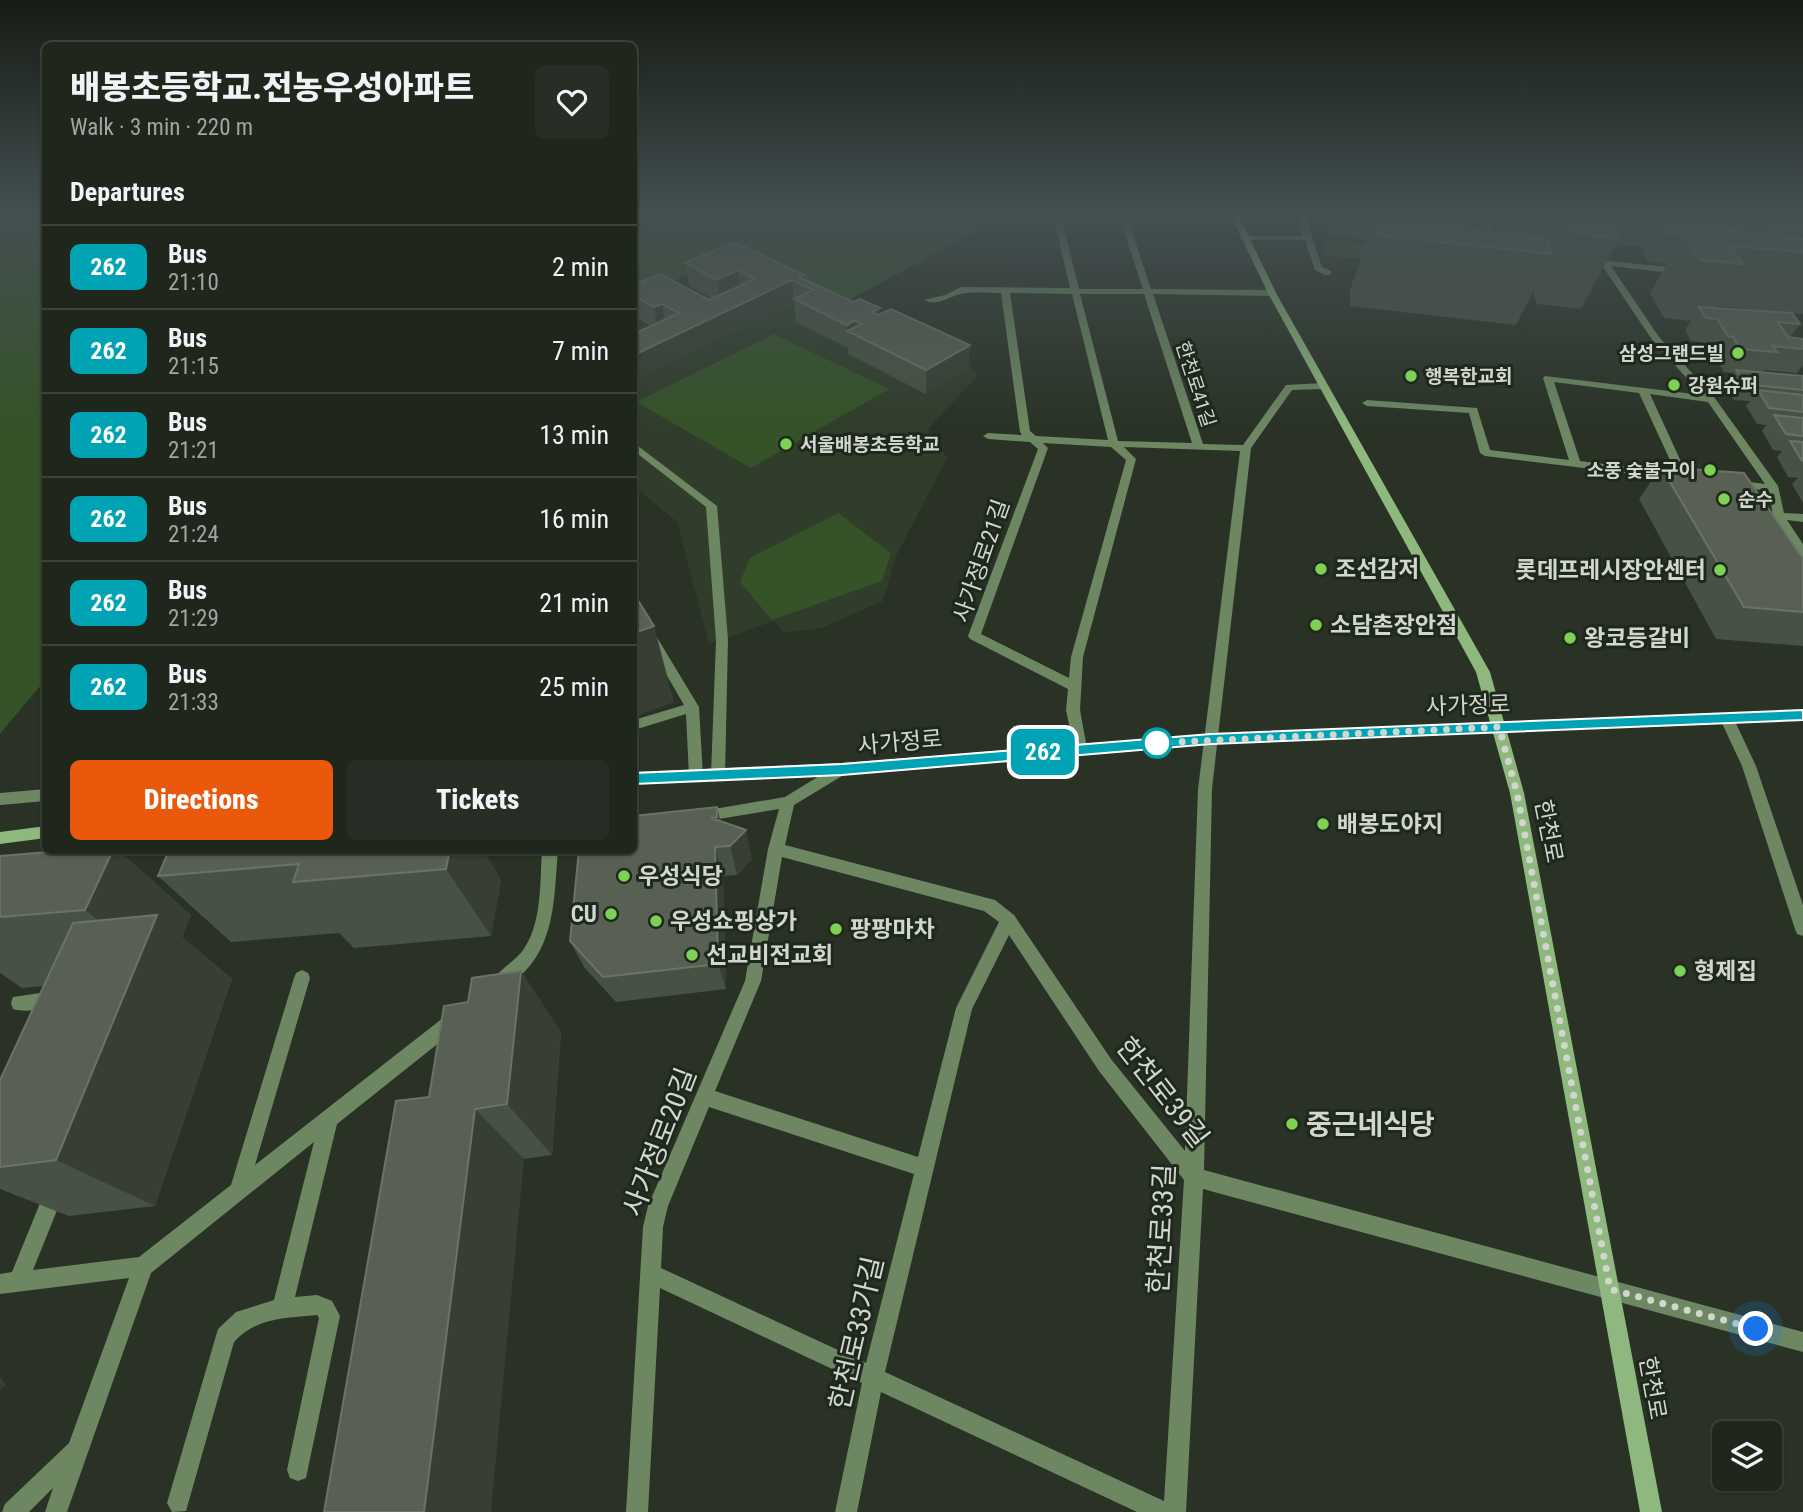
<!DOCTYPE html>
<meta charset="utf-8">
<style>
body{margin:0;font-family:"Roboto Condensed","Noto Sans KR",sans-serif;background:#272e25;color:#f1f3f6;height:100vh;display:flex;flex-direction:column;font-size:26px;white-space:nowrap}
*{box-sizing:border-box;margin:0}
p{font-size:23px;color:#a1a5a3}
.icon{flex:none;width:38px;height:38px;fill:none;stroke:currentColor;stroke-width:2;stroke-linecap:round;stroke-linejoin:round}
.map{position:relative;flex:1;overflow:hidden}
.panel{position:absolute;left:42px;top:42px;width:595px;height:812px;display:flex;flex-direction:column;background:#1f261c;border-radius:10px;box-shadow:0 2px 5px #0004,0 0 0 2px #3c433b}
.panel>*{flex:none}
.badge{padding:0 14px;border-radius:10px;font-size:24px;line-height:46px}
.tools{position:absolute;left:1712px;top:1421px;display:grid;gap:14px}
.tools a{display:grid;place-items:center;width:70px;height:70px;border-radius:10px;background:#1f261c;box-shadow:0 2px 5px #0004,0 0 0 2px #3c433b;font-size:35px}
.you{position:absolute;width:35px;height:35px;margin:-18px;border:5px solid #fff;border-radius:50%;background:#1a73e8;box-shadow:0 0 0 10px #1a73e833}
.map>.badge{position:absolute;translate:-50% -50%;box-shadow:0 0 0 4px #fff}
h2{padding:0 28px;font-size:26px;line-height:63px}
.round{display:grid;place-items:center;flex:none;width:74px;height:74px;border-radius:10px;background:#272e25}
.head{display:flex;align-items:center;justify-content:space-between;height:119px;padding:0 28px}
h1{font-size:33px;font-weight:800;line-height:52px}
.button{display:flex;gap:14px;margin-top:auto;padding:14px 28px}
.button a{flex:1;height:80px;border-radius:10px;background:#ea580c;color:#fff;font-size:28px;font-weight:800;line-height:80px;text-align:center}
.button a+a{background:#272e25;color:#f1f3f6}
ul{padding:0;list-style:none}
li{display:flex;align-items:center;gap:21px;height:84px;padding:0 28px;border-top:2px solid #3c433b}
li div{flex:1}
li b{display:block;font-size:26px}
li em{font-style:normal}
li .badge{min-width:77px;font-weight:700;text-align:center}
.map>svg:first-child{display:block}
.built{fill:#303d2b}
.green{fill:#355228}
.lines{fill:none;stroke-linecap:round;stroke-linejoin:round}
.service{fill:#6d8762;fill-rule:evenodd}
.minor{fill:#6d8762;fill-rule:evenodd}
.secondary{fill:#8fb87e;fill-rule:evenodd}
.wall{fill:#485244;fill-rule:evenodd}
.shaded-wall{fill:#363f32}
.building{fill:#576053;stroke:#6a7366;stroke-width:2}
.line{fill:#00a3b4;stroke:#fff;stroke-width:2}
.walk{stroke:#d1d7ce;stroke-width:7;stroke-dasharray:0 12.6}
.poi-dot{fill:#7dd154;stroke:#1f281c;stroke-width:2.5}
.stop-dot{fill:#fff;stroke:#00a3b4;stroke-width:3.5}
.labels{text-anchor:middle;stroke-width:6;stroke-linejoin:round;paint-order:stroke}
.far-poi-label{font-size:19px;font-weight:bold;fill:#d1d7ce;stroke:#1f281c;text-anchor:start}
.far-street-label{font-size:19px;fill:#d1d7ce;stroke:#1f281c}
.street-label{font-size:23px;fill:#d1d7ce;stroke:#1f281c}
.poi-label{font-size:23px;font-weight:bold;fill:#d1d7ce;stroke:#1f281c;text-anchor:start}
.near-street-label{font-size:28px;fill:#d1d7ce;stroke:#1f281c}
.near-poi-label{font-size:28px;font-weight:bold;fill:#d1d7ce;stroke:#1f281c;text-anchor:start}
</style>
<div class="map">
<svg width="1803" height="1512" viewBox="0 0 1803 1512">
<rect width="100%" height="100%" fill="#293225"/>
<path class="built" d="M737 262 962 356 978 375 928 429 947 458 896 556 883 601 821 628 784 633 774 621 709 644 677 522 634 486V307Z"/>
<path class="green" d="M0 216H45L46 685H41L0 734Z
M634 216H1004L849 300 743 250 634 299Z
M1324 239 1503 258 1508 275 1324 255Z
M774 334 889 389 751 468 636 402Z
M838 513 891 553 882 581 772 620 740 582 750 558Z"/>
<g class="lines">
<path class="service" d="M1297 216H1305L1322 267 1331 271V275H1325L1315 270 1305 240H1245L1241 238 1245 236H1303Z
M634 443 717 506 728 640 726 643 722 644 716 640 706 507 634 451Z"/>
<path class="minor" d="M1053 216H1061L1079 289H1143L1119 216H1127L1151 289 1272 290 1276 293 1272 296 1153 294 1203 444 1243 445 1286 385 1323 383 1328 386 1323 389 1292 390 1251 448 1212 789 1204 1170 1803 1332V1352L1203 1189 1186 1512H1137L881 1392 857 1512H835L862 1383 660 1288 648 1512H626L643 1227 648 1206 745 981 768 849 779 809 701 822 696 820 694 816 696 812 785 797 837 765H847L849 769 847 773 794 805 785 845 995 900 1014 915 1111 1059 1185 1151 1198 789 1240 451 1124 447 1136 459 1083 657 1080 710 1087 748 1085 752H1075L1066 710 1068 689 970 639 968 636 1038 449 1030 442 988 439 983 436 988 433 1022 435 1020 432 1001 293C990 293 978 292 967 293 953 293 938 308 924 300L945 295 961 287 1070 288ZM1010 293 1072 294 1108 440 1036 436 1030 431ZM1080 294H1144L1192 443 1118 441ZM1043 443 1111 447 1126 460 1071 657 1069 678 981 634 1048 448ZM782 857 984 911 999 922 956 1008 918 1157 715 1091 761 981ZM1009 935 1099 1071 1184 1180 1164 1501 885 1372 972 1009ZM709 1107 914 1174 866 1363 661 1268 663 1227 668 1206Z
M1595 247 1607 261 1680 268 1684 271 1680 274 1611 266 1659 337 1714 397 1778 486 1784 513 1803 514V522L1787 520 1803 544V557L1799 556 1773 516 1769 491 1734 486 1729 483 1734 480 1765 484 1708 402 1650 394 1688 477 1683 480 1485 456 1480 453 1469 413 1367 406 1362 403 1367 400 1477 408 1490 450 1569 460 1543 378 1545 376 1702 395 1653 341 1591 249ZM1554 382 1639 393 1676 473 1580 461Z
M634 605 638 606 699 707 703 776 701 780H691L689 776 686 714 634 730V720L684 705 634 619Z
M722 636 728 640 725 775 723 779H713L711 775 716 640Z
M1727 714 1732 715 1756 766 1803 905V936L1797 934 1795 929 1742 766 1720 719Z
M46 789V801L0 805V793Z
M542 850H558C554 896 556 946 518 978 512 983 507 988 500 991L494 988 492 983C498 969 517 961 525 947 542 921 540 880 542 850Z
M302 970 308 973 310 978 255 1165 448 1014 454 1012 460 1014 463 1020 460 1026 337 1124 295 1297 317 1295 332 1301 340 1316 306 1478 298 1481 290 1478 287 1470 319 1318 317 1315C287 1318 256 1317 234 1342L186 1511 172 1512 167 1503 218 1329 236 1312 274 1300 314 1142 151 1273 67 1512H45L53 1488 29 1512H2L5 1504 69 1443 129 1278 0 1294V1274L12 1272 47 1186 54 1183 61 1186 64 1193 33 1270 139 1257 231 1185 294 978 296 973Z
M54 991 60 993 62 999 60 1005C48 1009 25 1013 13 1009L11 1003 13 997Z"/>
<path class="secondary" d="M1231 216H1239L1276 293 1490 672 1504 722 1803 710V720L1507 732 1524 793 1662 1512H1640L1510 793 1493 733 1211 744 842 775 634 783V772L842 763 1211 734 1490 722 1476 672 1268 293Z
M46 826V838L0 844V832Z"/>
</g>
<path class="wall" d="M1332 216H1803V314L1792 313 1800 324 1790 337 1803 339V365L1797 373 1764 370 1763 372 1803 376V503L1792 484 1798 478 1788 477 1777 457 1782 451 1773 450 1762 431 1766 425 1757 424 1746 406 1750 401 1734 400 1725 385 1734 373 1724 372 1717 360 1712 359 1702 342 1691 341 1685 330 1691 321 1664 318 1650 293 1667 264 1648 262 1643 253 1646 247 1616 244 1581 309 1537 304 1533 292 1516 325 1350 306V290L1367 240 1330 236V224ZM1495 220 1499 233 1490 232ZM1715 306 1790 313 1714 308Z
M685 263 804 275V279L880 314 970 345 968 368 926 394 848 354V348L796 322 794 303 634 380V334L651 326 634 316V285L709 300 712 298 689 286Z
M1661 467 1803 559V646L1716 639 1639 499Z
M717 807 720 822 752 859 737 875 723 876 726 989 616 1002 584 967 570 941Z
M73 850H118L191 915 182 937 232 979 155 1206 69 1216 0 1189V1080L44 986 22 988 0 973V917Z
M169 850H483L501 880 491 936 354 948 339 933 231 942 158 876Z
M521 971 561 1032 552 1155 524 1159 429 1097 468 1002Z"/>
<path class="shaded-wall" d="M738 270 741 293 720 302 717 280Z
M792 280 794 303 634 380V355Z
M662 304 666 326 658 330 654 307Z
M880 308V331L872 312Z
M855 320 856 336 847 331V325Z
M970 345 968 368 926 394V370Z
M654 626 674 702 634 717V633Z
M717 807 724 837V846L717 817Z
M746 830 752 859 737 875 730 846Z
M715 847 723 876 726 989 718 964Z
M113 850H118L191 915 182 937 232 979 155 1206 56 1160 141 954 85 910Z
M450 850H483L501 880 491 936 446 869Z
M521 971 561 1032 552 1155 507 1104Z
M475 1109 524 1159 491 1512H424Z
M0 1377 6 1385 0 1390Z"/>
<path class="building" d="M1566 216H1609L1619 238 1574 234Z
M1746 216H1803V232L1754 227Z
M1374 220 1547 238 1552 254 1376 235Z
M1659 224 1698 225 1751 230 1755 234 1720 231 1716 238 1665 233Z
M1720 231 1803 238V252L1730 246 1743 264 1700 260 1684 235 1725 239Z
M734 242 804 275 799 277 853 302 860 299 880 308 872 312 878 315 891 309 970 345 926 370 847 331 862 324 855 320 847 325 794 299 813 290 792 280 634 355V334L679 313 662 304 654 307 634 296V285L660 274 709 300 755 279 738 270 717 280 685 263Z
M1699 307 1792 313 1800 324 1778 322 1788 337 1803 339V349L1773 346 1777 352 1740 349 1733 337 1728 336 1717 319 1706 318Z
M1736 370 1803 376V390L1745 384Z
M1758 390 1803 395V412L1769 408Z
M1774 415 1803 418V436L1786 434Z
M1790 441 1803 442V461H1802Z
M1661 467 1744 473 1803 559V612L1744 607Z
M634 594 654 626 634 633Z
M717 807V817L711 818 746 830 730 846 715 847 718 964 603 977 570 941 579 850H634V816Z
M73 850H113L85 910 0 917V856Z
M169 850H450L446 869 293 882 299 864 158 876Z
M157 915 56 1160 0 1167V1080L73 923Z
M521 971 507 1104 475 1109 424 1512H324L396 1101 429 1097 444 1006 468 1002 472 978Z"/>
<linearGradient id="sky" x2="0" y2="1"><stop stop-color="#171c14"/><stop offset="0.5" stop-color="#434f51"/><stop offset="1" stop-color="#434f51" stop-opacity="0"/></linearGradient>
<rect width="1803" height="428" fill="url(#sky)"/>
<path class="line" d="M1803 710V720L1211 744 842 775 634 784 627 778 634 773 842 764 1211 734Z"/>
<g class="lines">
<path class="walk" d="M1157 743 1499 727 1517 793 1610 1289 1756 1329"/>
</g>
<g class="poi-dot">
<circle cx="1738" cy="353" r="7"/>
<circle cx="1411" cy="376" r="7"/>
<circle cx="1674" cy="385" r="7"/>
<circle cx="786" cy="444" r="7"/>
<circle cx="1710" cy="470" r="7"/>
<circle cx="1724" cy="499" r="7"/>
<circle cx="1321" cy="569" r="7"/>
<circle cx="1720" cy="570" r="7"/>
<circle cx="1316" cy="625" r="7"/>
<circle cx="1570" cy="638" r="7"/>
<circle cx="1323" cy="824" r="7"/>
<circle cx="624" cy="876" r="7"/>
<circle cx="611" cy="914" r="7"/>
<circle cx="656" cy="921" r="7"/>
<circle cx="836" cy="929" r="7"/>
<circle cx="692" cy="955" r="7"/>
<circle cx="1680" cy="971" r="7"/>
<circle cx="1292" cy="1124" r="7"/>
</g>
<circle class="stop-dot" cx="1157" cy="743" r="14"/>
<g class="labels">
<g class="far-poi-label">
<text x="1724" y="360" text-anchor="end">삼성그랜드빌</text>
<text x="1425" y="383">행복한교회</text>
<text x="1688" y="392">강원슈퍼</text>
<text x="800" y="451">서울배봉초등학교</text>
<text x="1696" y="477" text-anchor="end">소풍 숯불구이</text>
<text x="1738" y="506">순수</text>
</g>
<g class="far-street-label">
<text transform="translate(1196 384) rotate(72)" y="7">한천로41길</text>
</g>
<g class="street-label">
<text transform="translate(981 561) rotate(-71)" y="8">사가정로21길</text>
<text transform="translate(1468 705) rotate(-2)" y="8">사가정로</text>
<text transform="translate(900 742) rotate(-5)" y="8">사가정로</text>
<text transform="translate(1549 831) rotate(79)" y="8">한천로</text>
<text transform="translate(1653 1388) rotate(80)" y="8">한천로</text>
</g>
<g class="poi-label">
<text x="1335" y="577">조선감저</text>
<text x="1706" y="578" text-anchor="end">롯데프레시장안센터</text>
<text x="1330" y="633">소담촌장안점</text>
<text x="1584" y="646">왕코등갈비</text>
<text x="1337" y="832">배봉도야지</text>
<text x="638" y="884">우성식당</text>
<text x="597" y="922" text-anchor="end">CU</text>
<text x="670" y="929">우성쇼핑상가</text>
<text x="850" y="937">팡팡마차</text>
<text x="706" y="963">선교비전교회</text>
<text x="1694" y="979">형제집</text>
</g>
<g class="near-street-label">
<text transform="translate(1163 1092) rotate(52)" y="10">한천로39길</text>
<text transform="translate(659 1142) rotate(-69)" y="10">사가정로20길</text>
<text transform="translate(1161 1229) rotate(-87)" y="10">한천로33길</text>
<text transform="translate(856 1333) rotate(-77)" y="10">한천로33가길</text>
</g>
<g class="near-poi-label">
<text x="1306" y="1134">중근네식당</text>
</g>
</g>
</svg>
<div class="tools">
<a><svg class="icon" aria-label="layers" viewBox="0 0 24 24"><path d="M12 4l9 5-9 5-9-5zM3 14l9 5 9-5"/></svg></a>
</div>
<div class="you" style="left:1756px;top:1329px"></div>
<b class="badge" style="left:1043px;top:752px;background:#00a3b4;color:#fff">262</b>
<section class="panel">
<div class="head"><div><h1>배봉초등학교.전농우성아파트</h1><p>Walk · 3 min · 220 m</p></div><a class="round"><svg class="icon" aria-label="heart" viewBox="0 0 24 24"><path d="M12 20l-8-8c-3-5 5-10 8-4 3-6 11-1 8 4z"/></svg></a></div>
<h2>Departures</h2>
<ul>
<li><span class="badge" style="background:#00a3b4;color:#fff">262</span><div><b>Bus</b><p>21:10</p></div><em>2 min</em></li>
<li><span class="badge" style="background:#00a3b4;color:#fff">262</span><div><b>Bus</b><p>21:15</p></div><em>7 min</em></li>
<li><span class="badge" style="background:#00a3b4;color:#fff">262</span><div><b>Bus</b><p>21:21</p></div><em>13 min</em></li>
<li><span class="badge" style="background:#00a3b4;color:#fff">262</span><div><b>Bus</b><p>21:24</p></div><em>16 min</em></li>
<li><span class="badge" style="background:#00a3b4;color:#fff">262</span><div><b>Bus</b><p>21:29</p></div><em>21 min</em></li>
<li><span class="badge" style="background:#00a3b4;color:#fff">262</span><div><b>Bus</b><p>21:33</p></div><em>25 min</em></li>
</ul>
<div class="button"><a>Directions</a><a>Tickets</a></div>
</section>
</div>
